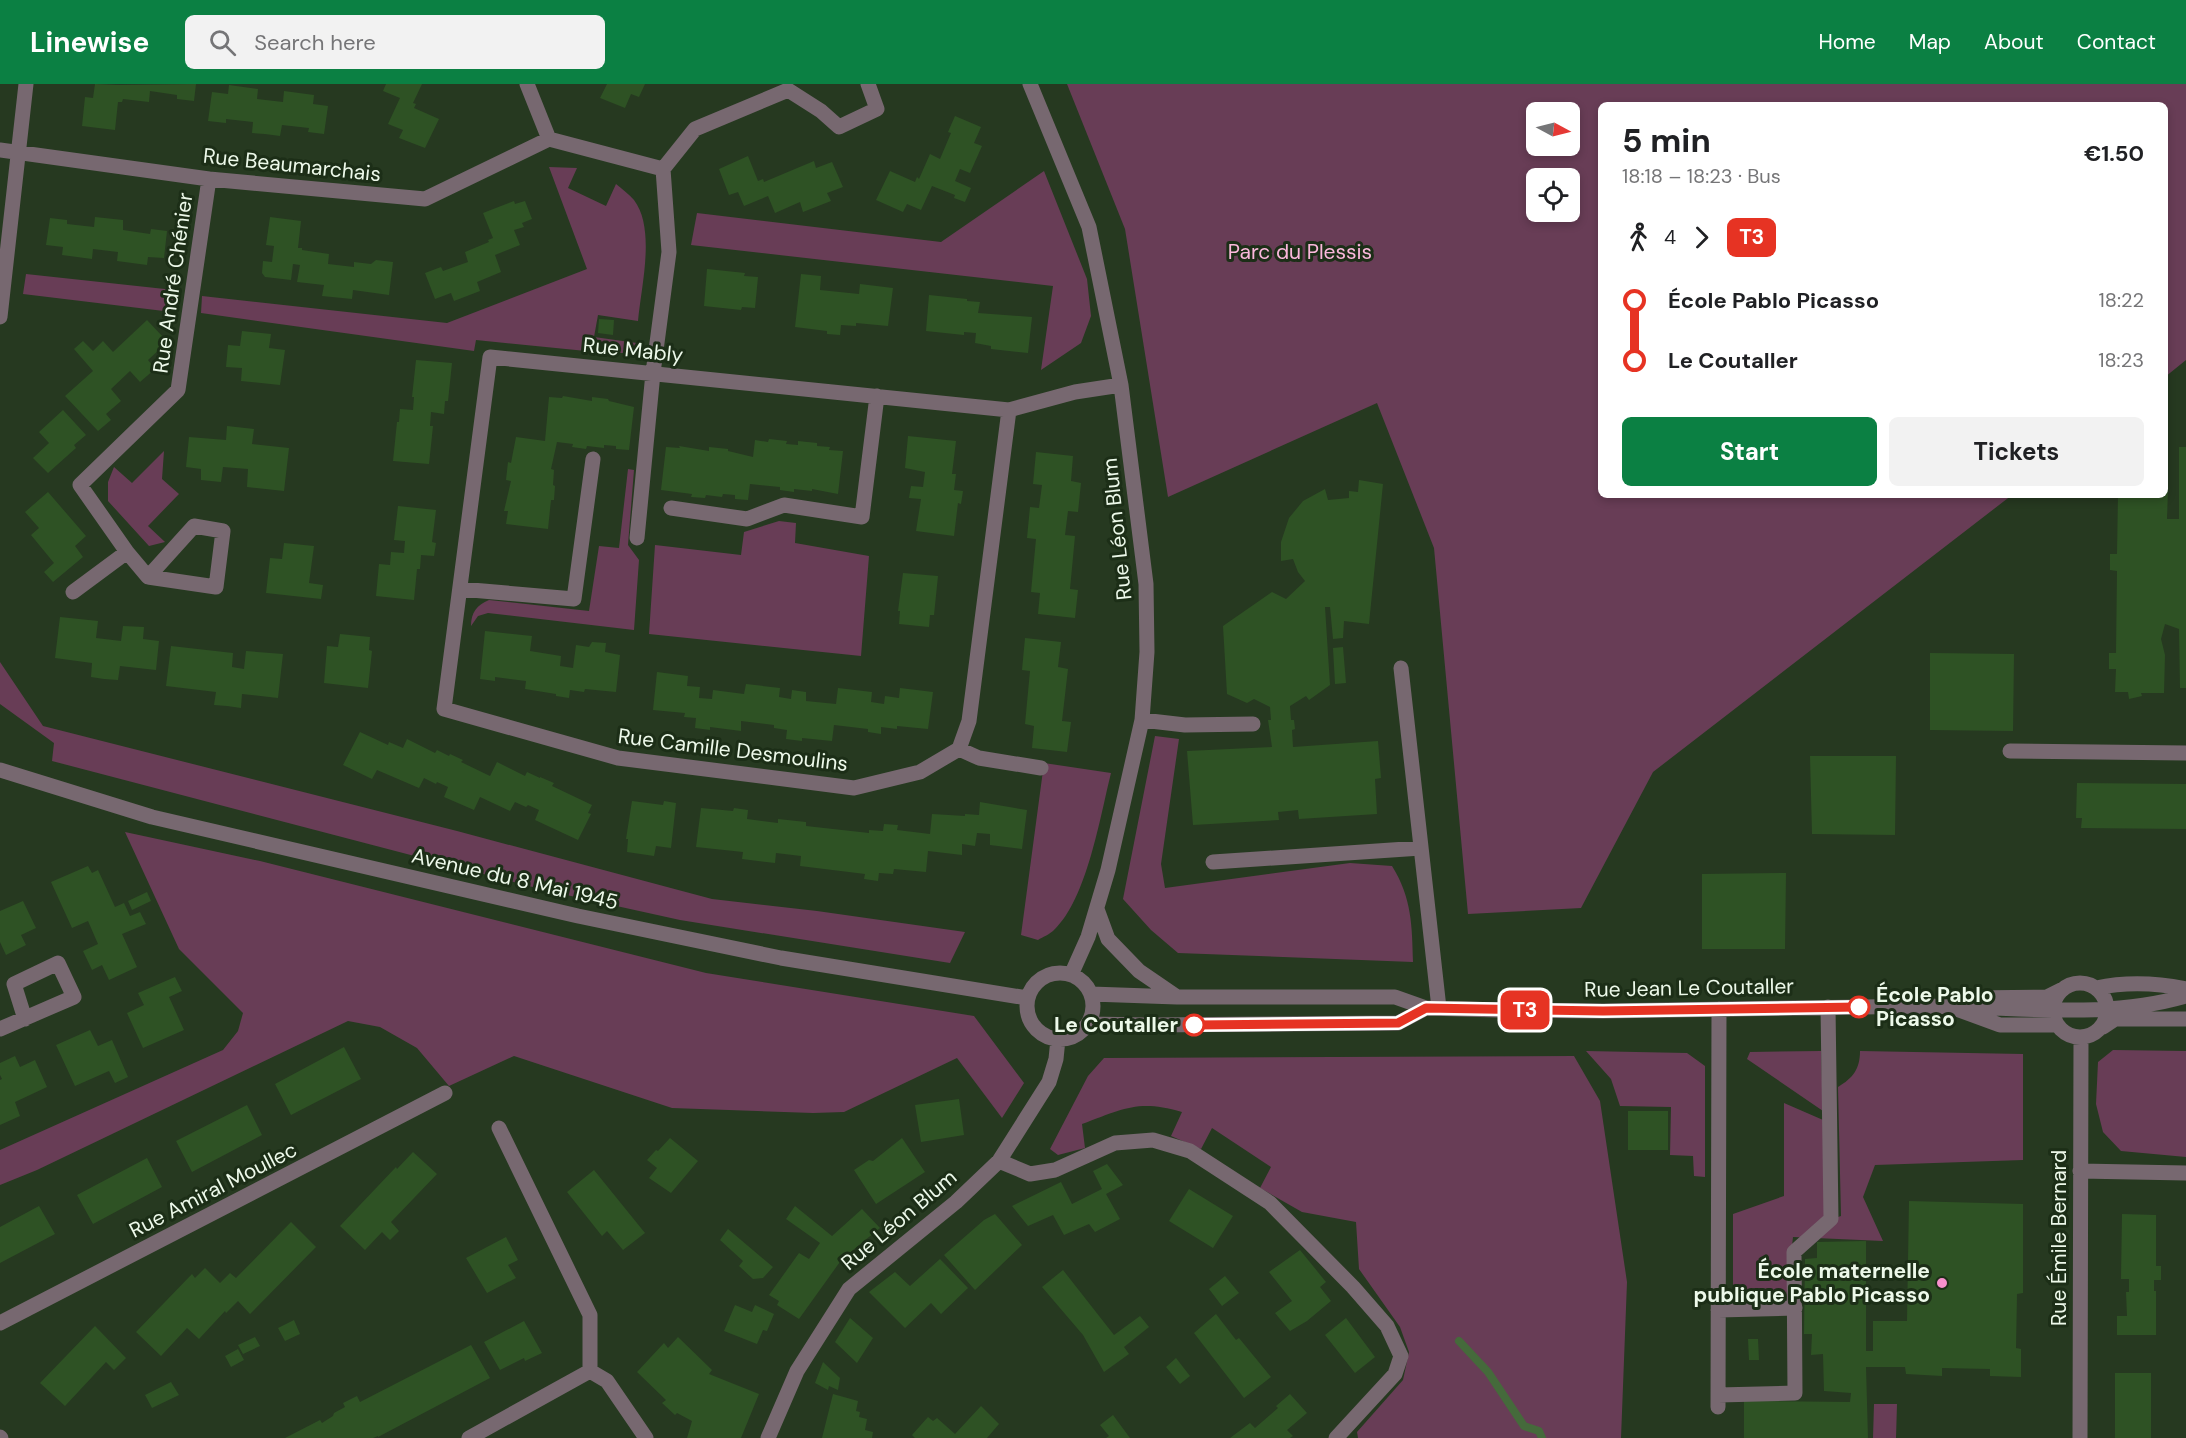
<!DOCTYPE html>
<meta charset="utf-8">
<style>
body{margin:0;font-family:"DM Sans",sans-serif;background:#f2f2f2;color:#202124;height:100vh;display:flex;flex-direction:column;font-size:22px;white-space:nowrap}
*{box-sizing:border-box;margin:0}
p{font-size:20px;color:#757577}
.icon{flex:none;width:33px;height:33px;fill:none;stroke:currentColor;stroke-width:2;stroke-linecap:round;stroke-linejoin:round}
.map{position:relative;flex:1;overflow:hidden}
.details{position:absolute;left:1598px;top:18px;width:570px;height:396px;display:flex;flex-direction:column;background:#fff;border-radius:9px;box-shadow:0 3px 9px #0003}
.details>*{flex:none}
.badge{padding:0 12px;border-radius:9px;font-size:21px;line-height:39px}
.needle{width:39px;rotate:97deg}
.fabs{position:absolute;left:1526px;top:18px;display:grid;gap:12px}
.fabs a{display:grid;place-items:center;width:54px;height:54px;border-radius:9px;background:#fff;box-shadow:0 3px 9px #0003;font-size:30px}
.map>.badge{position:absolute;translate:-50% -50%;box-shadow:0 0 0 3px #fff}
.legs{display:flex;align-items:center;gap:9px;height:66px;padding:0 24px;font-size:20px}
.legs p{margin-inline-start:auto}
.headline{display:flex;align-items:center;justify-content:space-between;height:102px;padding:0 24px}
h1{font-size:33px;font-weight:700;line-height:45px}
.cta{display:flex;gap:12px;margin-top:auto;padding:12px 24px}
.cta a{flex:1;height:69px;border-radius:9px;background:#0b8043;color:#fff;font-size:24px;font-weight:700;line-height:69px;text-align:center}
.cta a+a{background:#f2f2f2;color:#202124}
ul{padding:0 24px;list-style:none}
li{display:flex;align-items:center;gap:21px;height:60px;font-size:22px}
li i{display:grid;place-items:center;width:9px;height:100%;margin:0 8px;background:currentColor}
li i::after{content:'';width:15px;height:15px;margin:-8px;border:4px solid;border-radius:50%;background:#fff}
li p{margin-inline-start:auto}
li:first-child i{background:linear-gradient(#0000 50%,currentColor 0)}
li:last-child i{background:linear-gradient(currentColor 50%,#0000 0)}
header{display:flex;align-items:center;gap:36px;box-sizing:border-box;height:84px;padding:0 30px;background:#0b8043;color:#fff}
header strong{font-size:28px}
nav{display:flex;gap:33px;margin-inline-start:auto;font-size:21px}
.search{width:420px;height:54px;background:#f2f2f2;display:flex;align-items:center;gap:15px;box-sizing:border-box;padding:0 21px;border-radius:9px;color:#757577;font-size:22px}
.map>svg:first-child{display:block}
.green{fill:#683d56;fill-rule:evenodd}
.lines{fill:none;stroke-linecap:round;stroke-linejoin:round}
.stream{stroke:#456a3b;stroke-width:8}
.building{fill:#2e5224}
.minor{stroke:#776870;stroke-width:15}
.line-1-casing{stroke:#fff;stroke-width:14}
.line-1{stroke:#e63323;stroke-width:9}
.stop-1-dot{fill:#fff;stroke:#e63323;stroke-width:3}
.poi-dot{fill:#f890cc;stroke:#1c2e17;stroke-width:2}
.labels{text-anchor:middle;stroke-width:6;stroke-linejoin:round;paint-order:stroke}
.street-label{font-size:21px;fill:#edf9ea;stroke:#1c2e17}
.park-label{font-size:21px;fill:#fbb8dc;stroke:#1c2e17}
.stop-label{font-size:21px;font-weight:bold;fill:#edf9ea;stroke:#1c2e17;text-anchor:start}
.poi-label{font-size:21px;font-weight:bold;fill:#edf9ea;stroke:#1c2e17;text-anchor:end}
</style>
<header>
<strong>Linewise</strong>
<div class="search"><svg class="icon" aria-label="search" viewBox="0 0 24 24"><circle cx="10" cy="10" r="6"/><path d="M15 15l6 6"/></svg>Search here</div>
<nav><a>Home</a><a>Map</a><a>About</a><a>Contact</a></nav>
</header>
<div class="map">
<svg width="2186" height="1354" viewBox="0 0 2186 1354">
<rect width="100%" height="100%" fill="#263920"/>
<path class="green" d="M1067 0H2186V276L2165 293 2164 21H1600V411H2012L1653 688 1581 824 1468 830 1434 464 1377 319 1168 413 1125 145ZM1536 28H1569V62H1536ZM1536 94H1569V128H1536Z
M549 83 577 84 568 104 606 122 616 100C622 105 629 110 634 116 656 145 641 203 638 237L598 231 594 253 637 259 632 269H606L476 256 474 267 201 229 202 212 447 239 587 185Z
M1044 87 1087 195 1091 232 1081 259 1041 286 1053 202 691 161 697 129 941 158Z
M26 190 174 206 172 228 23 210Z
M164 367 162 395 179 410 148 442 165 458 149 462 108 417V398L114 383 132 399Z
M628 385 634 386 628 461 639 476 634 546 488 529 478 532 471 542C471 528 477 521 489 516L589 527 599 462 619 464Z
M779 437 796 439 795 459 869 472 861 572 649 550 655 461 741 471 744 448Z
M0 578 43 642 457 747 712 815 817 827 965 848 950 879 680 836 544 806 52 677 54 659 0 620Z
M1155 652 1179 655 1161 780 1165 804 1350 779 1392 782C1412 814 1412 842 1413 878L1178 869 1151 846 1123 815Z
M1044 679 1111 689C1100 733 1087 815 1054 846 1050 850 1043 853 1038 856L1021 851Z
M125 748 260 777 706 889 974 932 1024 999 1002 1034 957 974 844 1028 813 1029 672 1024 514 972 449 1002 417 964 380 943 348 937 37 1086 0 1101V1066L223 966 238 947 243 929 179 865Z
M2113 966 2186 967V1073L2121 1067 2103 1048 2096 1020 2098 978Z
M1586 967 1687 969 1705 982V1093L1694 1092 1693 1072 1670 1071 1671 1023 1620 1022 1611 995Z
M1821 967 1823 1027 1747 975 1750 968Z
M1860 967 2023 970V1076L1875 1081 1863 1113 1883 1157 1793 1153 1786 1215 1752 1213 1733 1202V1130L1784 1112V1019L1830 1039 1832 1135 1841 1132 1838 1003C1853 994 1860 985 1860 967Z
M1574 972 1600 1017 1627 1198 1621 1354H1358L1357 1348 1403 1296 1409 1268 1400 1243 1359 1185 1356 1138 1302 1128 1260 1104 1271 1083 1212 1044 1201 1065 1171 1052 1182 1028C1138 1015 1123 1025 1082 1040L1085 1064 1058 1071 1050 1065 1088 992 1104 974Z
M1874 1320H1897L1896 1354H1873Z"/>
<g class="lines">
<path class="stream" d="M1459 1257 1488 1288 1524 1342 1539 1347 1542 1354"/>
</g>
<path class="building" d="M95 0 118 1 196 0 194 17 177 15V11L150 7 149 18 123 15 122 18H118L115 46 82 42 85 13 93 14Z
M386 0H422L413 19 416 20 414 24 439 35 425 64 399 54 403 46 388 40 400 14 383 7Z
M607 0H645L639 13 631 10 625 24 600 14Z
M229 1 258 5 257 15 283 18 284 7 314 11 313 20 328 22 324 50 308 48 309 44 282 41 280 52 265 50 252 49 253 38 226 35V39L208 37 212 8 228 10Z
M955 32 981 43 974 59 982 62 970 89 960 85 955 97 971 104 965 118 954 114 955 111 932 102 921 126 907 120 903 128 876 116 890 87 915 98 917 93 919 95 930 70 940 75 951 49 948 48Z
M748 72 758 97 763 95 764 98 814 77 816 84 832 78 843 103 827 109 831 117 803 128 800 118 775 129 768 112 744 122 738 108 729 111 719 85Z
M514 117 515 120 525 117 532 135 522 139 524 143 514 146 520 161 495 171 501 188 477 198 480 207 454 217 451 209 435 215 425 189 441 183 443 187 468 178 465 168 489 158 488 156 493 154 483 129Z
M95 133 123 136V146L150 150 151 145 167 147 164 174 148 173 147 181 117 177 118 168 93 165 92 175 62 171 63 163 46 161 50 134 67 136V140L94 143Z
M270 133 301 137 298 164H302V166L329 170 328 180 354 183V178L371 180 376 176 393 178 389 211 353 206 352 215 322 212 324 201 297 198 300 181 293 180 291 196 265 193 262 189 263 177 272 178 274 162 266 161Z
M707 185 745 189 744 192 758 193 755 224 742 223 741 226 704 222Z
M801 190 821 192 820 206 859 210 860 200 893 204 888 242 856 239V242L841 241 840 251 827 250V247L795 243Z
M929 211 967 215V217L980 218 978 229 1032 233 1028 269 991 265V262L975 259 976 249 964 248V251L926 247Z
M599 235 614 236 613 251 598 249Z
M147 236 163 253 160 265 148 276 155 285 140 298 130 287 111 305 121 317 106 330 111 336 98 347 65 312 93 287 74 265 83 257 93 267 103 257 113 268Z
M242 247 271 250 269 264 285 266 280 301 241 297 242 284 226 283 228 261 240 262Z
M416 276 452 279 448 317H445L444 330 431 328 430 342H433L429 380 393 377 397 338H399L400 325 413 326 414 313H412Z
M563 312 592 317V313L608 315 609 317 634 323 629 366 616 365V362L604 361V364L587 362 586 365 572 363 573 360 557 358 551 385 554 386 553 401 555 402 554 416H551L548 445 506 440 508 427H504L511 397 506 396 508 378 511 379 516 353 545 357 549 313 562 314Z
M63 326 86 351 74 361 76 364 48 389 33 374 49 359 39 348Z
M227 342 254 345 252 360 289 364 284 407 247 403 248 385 223 383 221 398 201 396V385L186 383 189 353 226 356Z
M908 352 956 357 952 390H956L954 406 963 407 961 420 958 419 954 452 916 447 921 415 909 414 911 402 923 403 925 388 905 384Z
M769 355 787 357 786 360 798 361V357L817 359V362L830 363 829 366 843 367 838 410 812 405V407L794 405V408L780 406V403L750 400 748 416 735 415V411L723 410 722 413 706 411 705 414 691 413 692 410 661 406 666 363 680 364 679 362 709 367V363L728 365V367L753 373 755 356 768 358Z
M2179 363H2186V604H2180L2179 545 2165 540 2161 555 2165 571 2164 609H2141L2142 612 2129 615 2128 608H2115L2116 585H2109V569H2116L2117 487 2110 486V470H2117L2118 411H2164V384H2166L2168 405 2167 435H2179Z
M1036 368 1073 372 1071 397 1081 399 1078 428 1068 427 1065 451 1075 452 1070 505 1078 506 1075 534 1038 530 1040 509 1031 508 1036 455 1027 454 1030 423 1039 424 1042 401 1033 400Z
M1359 396 1383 400 1369 540 1344 537 1343 554 1333 555 1330 523H1325L1330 601 1309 616 1306 612 1290 622 1291 636H1294L1295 645 1292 646 1293 663 1378 657 1381 694 1375 695 1377 730 1299 735 1298 726 1278 728 1279 736 1193 741 1187 667 1272 663 1268 636H1271L1270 623 1254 615 1247 619 1227 610 1223 542 1272 508 1286 515 1305 497 1298 488 1293 475 1281 477V458L1289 434 1303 417 1325 405 1328 416 1349 414V407L1358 408Z
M48 408 86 452 75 462 83 473 53 498 44 488 54 479 31 451 39 444 25 428Z
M398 422 436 426 432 458 436 459 434 472 421 471 420 485H417L414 516 376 512 379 480 390 481 391 468 404 469 405 457 394 456Z
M284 459 314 462 309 499 323 501 321 515 266 509 270 474 282 475Z
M903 489 938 492 934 531H930L929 543 899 540 900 527H898Z
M60 533 98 537 96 554 121 557 123 542 144 543 143 555 159 557 156 586 120 582 118 596 104 595 91 593 92 579 55 574Z
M485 547 532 552 530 567 561 572 560 582 573 584 576 561 589 563 592 558 606 559 605 568 620 571 616 608 585 605 584 608 570 606 569 614 556 612V610L525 605 526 597 495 593V597L480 595Z
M340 550 370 553 369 566 372 567 368 604 324 599 327 562 338 563Z
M1025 554 1061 558 1058 583 1068 585 1062 637 1071 638 1067 668 1032 664 1034 642 1025 640 1030 587 1022 586Z
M171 562 233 569 232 583 244 585 246 567 283 570 278 614 242 610 241 624 227 622 214 621 216 608 166 602Z
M1343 563 1346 599 1335 600 1333 564Z
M1930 569 2014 570 2013 647 1930 646Z
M657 588 688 592 687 602 700 603 699 614 712 615 713 606 744 610 746 600 780 604 779 613 791 615 792 606 806 608V617L836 620 838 604 872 608 871 618 884 620 885 612 899 614 900 604 933 608 928 645 897 642V645L881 643V650L868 648V645L834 641 832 657 802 654V657L786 655 787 646 774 644V641L741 637V647L710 643V646L695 644 696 634 684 633 685 629 653 626Z
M360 648 388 661 389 658 403 664 407 655 435 669 437 666 449 672 450 670 463 676 461 678 490 692 497 678 525 692 527 688 540 694V693L554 699 552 702 592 721 588 729 591 730 578 756 535 736 539 726 528 721 526 723 515 718 510 727 480 713 474 726 444 713 448 703 437 698 436 700 424 694 419 704 377 686 372 695 343 681Z
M1810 672H1896L1895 751 1812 750Z
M2077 699 2186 700V745L2081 744 2082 734H2076Z
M632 717 663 721 664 717 676 719 671 764 656 762 654 772 627 768 628 755H626Z
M980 718 1027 726 1022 765 990 761V750L977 749 975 762 962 760V771L928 767 926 788 894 785 893 790 879 789 878 797 864 795 865 790 800 782 801 772 776 769 775 779 742 775 743 768 696 763 701 724 733 727 734 724 748 726 747 735 778 739V735L806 738V742L869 749V746L883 747 884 740 898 741 897 746 930 750 932 730 965 732V730L979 731Z
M88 782 92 789 98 786 115 823 124 819 130 832 140 828 146 840 122 850 137 883 109 896 102 881 92 886 83 867 98 860 88 837 72 844 51 798Z
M1786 789 1785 865H1702V790Z
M147 808 151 817 132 826 128 817Z
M23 817 36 844 21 851 26 861 6 871 0 858V827Z
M175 893 182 907 169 913 184 946 143 964 127 929 144 921 138 909Z
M90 946 98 962 112 956 128 993 115 999 109 987 75 1002 56 961Z
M344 963 361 995 291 1031 275 1000Z
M15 972 20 983 35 976 47 1003 15 1018 20 1032 0 1041V996L2 995 0 991V979Z
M959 1015 964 1051 921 1058 915 1021Z
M247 1021 262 1051 192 1088 176 1057Z
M1628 1027H1668V1066H1628Z
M670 1054 698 1077 671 1109 649 1094 657 1084 647 1076 656 1066 658 1067Z
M902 1054 925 1088 876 1120 854 1086 869 1076 873 1077Z
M413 1068 437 1090 391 1138 399 1147 390 1156 382 1148 365 1166 340 1142 396 1083 397 1085Z
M147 1074 162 1103 93 1140 77 1111Z
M1107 1080 1123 1101 1106 1110 1120 1135 1095 1148 1089 1140 1064 1151 1053 1131 1028 1142 1012 1122 1061 1098 1072 1120 1102 1105 1093 1087Z
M594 1086 645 1149 623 1166 607 1147 602 1152 567 1108Z
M1189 1105 1233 1132 1213 1164 1169 1137Z
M1909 1117 2023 1120V1209L2017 1210 2016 1264 2021 1265V1293L1990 1292V1285L1942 1284V1292L1906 1290 1905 1283H1866L1868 1354H1744V1317L1850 1318 1851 1309 1824 1307 1823 1270 1811 1271 1812 1250H1804L1805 1175 1817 1174V1158L1866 1157V1267H1873V1237H1907Z
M39 1122 55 1150 0 1179V1143Z
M795 1122 832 1152 862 1125 880 1144 842 1175 799 1235 777 1221 779 1217 769 1211 799 1169 809 1175 820 1159 786 1135Z
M995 1130 1022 1161 975 1206 944 1171 984 1136Z
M2122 1130 2156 1131V1182H2161V1196H2154V1207H2156V1251H2117V1232H2127L2126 1208H2129V1195H2121Z
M291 1138 316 1163 250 1230 238 1217 226 1229 225 1227 199 1255 187 1244 161 1272 136 1248 192 1190 195 1194 205 1184 220 1199 230 1189 236 1194Z
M728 1145 773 1183 763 1194 753 1195 739 1182 743 1177 720 1156Z
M506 1153 518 1176 508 1181 516 1194 487 1209 466 1174Z
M1300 1166 1326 1198 1320 1203 1331 1217 1307 1237 1290 1247 1275 1229 1292 1217 1269 1188Z
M940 1175 968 1204 941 1230 931 1219 905 1244 869 1208 895 1188 910 1202Z
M1063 1186 1114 1251 1140 1232 1149 1243 1124 1263 1129 1270 1104 1288 1083 1251 1042 1203Z
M1225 1192 1239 1209 1222 1222 1209 1205Z
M735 1221 752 1228 755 1221 774 1230 767 1247 763 1246 757 1260 724 1247Z
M1216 1230 1236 1256 1239 1254 1271 1293 1244 1314 1194 1249Z
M850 1234 873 1254 857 1279 835 1258Z
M1346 1234 1375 1273 1355 1289 1325 1251Z
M294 1236 300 1250 285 1257 278 1244Z
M524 1237 542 1269 525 1277 524 1274 500 1286 484 1258Z
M95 1242 126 1274 114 1286 106 1278 65 1322 40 1299Z
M255 1253 260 1262 243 1270 238 1261Z
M678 1253 712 1286 709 1290 759 1310 741 1354H687L692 1337 677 1329 675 1331 662 1319 666 1316 637 1288 664 1259 668 1264Z
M1748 1255H1758L1759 1276H1749Z
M471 1261 490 1294 378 1353V1352L373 1354H285L320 1336 322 1339 333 1332 334 1329 345 1323 343 1319 357 1312 360 1318Z
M238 1265 244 1276 231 1283 225 1272Z
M1176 1274 1190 1292 1180 1300 1166 1283Z
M823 1278 840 1294 838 1306 829 1302 828 1306 815 1299Z
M2115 1289H2151V1354H2115Z
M171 1298 179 1311 152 1324 145 1311Z
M833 1310 858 1317 856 1327 860 1328 859 1333 867 1335 865 1346 873 1348 872 1354H822Z
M1290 1310 1307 1329 1287 1346 1293 1352 1290 1354H1230L1250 1339 1255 1344 1278 1324 1276 1322Z
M981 1322 999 1340 987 1354H915L912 1351 928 1333 933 1337 937 1334 955 1350Z
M1113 1331 1130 1354H1106L1109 1352 1100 1341Z"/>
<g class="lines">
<path class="minor" d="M527 0 549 55
M1030 0 1089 143 1121 301 1146 500 1147 568 1142 636 1108 786 1088 853 1071 891
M788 6 821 27 839 43 877 25 868 0
M0 66 209 95 425 115 549 55 663 85 695 45 788 6
M0 233 26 0
M1009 326 969 637 959 665 920 688 854 704 618 674 444 625 490 273 1009 326 1075 308 1121 301
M671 424 747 435 784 421 862 433 877 312
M637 454 653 289 669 168 663 85
M148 493 194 442 223 447 216 503 148 493 127 468 80 401 178 306 209 95
M460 505 574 515 593 375
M73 508 127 468
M1401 584 1439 924
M1142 636 1185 641 1253 640
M959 665 979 674 1041 684
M2010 667 2186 669
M0 686 152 733 578 832 781 874 1027 914
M1213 778 1421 764
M1097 825 1108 855 1139 887 1177 913
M1027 922a33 33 0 1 1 66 0a33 33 0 1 1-66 0Z
M2053 926a27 27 0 1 1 54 0a27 27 0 1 1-54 0Z
M2096 904C2125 898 2157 899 2186 905
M1091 910 1177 913H1395L1426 924 1498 926 1603 927 1929 922 1951 923 2000 941H2056
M1970 914 2047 913 2061 906
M1963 923C2037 925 2115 933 2186 912
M1088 940 1149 941 1398 939 1426 924
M2103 943 2115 935H2186
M0 945 74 913 58 879 14 900 25 935
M499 1044 590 1231V1287
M999 1077 1030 1090 1055 1086 1115 1059 1153 1056 1190 1067 1270 1119 1353 1203 1387 1242 1401 1272 1395 1290 1336 1354
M2080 1087 2186 1089
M1718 1226 1795 1224
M0 1239 445 1009
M1718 1311 1795 1309 1794 1168 1831 1135 1828 923
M1718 1323 1719 925
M0 1353 1 1354
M469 1354 590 1287 607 1297 646 1354
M768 1354 797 1287 849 1205 956 1118 999 1077 1049 998 1056 975 1058 955
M2080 1354 2081 954"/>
</g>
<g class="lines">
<defs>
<path id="line-1" d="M1194 941 1398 939 1426 924 1603 927 1859 923"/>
</defs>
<use href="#line-1" class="line-1-casing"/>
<use href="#line-1" class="line-1"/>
</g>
<g class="stop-1-dot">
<circle cx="1859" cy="923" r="10"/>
<circle cx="1194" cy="941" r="10"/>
</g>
<circle class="poi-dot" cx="1942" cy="1199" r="6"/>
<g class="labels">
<g class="street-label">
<text transform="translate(292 81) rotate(6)" y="7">Rue Beaumarchais</text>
<text transform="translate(173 199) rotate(-82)" y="7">Rue André Chénier</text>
<text transform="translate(633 266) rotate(6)" y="7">Rue Mably</text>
<text transform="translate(1117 445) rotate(-96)" y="7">Rue Léon Blum</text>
<text transform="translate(733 666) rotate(7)" y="7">Rue Camille Desmoulins</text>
<text transform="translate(515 795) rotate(13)" y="7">Avenue du 8 Mai 1945</text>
<text transform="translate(1689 904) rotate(-1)" y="7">Rue Jean Le Coutaller</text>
<text transform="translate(213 1106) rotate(-27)" y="7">Rue Amiral Moullec</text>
<text transform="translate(899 1136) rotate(-40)" y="7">Rue Léon Blum</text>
<text transform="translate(2059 1154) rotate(-90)" y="7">Rue Émile Bernard</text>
</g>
<g class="park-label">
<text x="1300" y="175">Parc du Plessis</text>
</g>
<g class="stop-label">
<text x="1876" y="918">École Pablo<tspan x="1876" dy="24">Picasso</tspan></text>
<text x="1178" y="948" text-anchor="end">Le Coutaller</text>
</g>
<g class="poi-label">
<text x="1930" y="1194">École maternelle<tspan x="1930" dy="24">publique Pablo Picasso</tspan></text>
</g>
</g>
</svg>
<div class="fabs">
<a><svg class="needle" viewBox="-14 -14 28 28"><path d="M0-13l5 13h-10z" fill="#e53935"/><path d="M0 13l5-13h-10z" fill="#757577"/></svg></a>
<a><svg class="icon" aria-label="locate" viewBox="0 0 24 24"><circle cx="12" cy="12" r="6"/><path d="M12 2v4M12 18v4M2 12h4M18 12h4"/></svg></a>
</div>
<b class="badge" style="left:1525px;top:926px;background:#e63323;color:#fff">T3</b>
<section class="details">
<div class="headline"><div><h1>5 min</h1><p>18:18 – 18:23 · Bus</p></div><b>€1.50</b></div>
<div class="legs"><svg class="icon" aria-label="walk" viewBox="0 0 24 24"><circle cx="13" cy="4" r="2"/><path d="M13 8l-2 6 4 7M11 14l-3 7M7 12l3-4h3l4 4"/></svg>4<svg class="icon" aria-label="forward" viewBox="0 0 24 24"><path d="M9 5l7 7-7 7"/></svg><b class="badge" style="background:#e63323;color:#fff">T3</b></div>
<ul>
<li><i style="color:#e63323"></i><b>École Pablo Picasso</b><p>18:22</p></li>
<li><i style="color:#e63323"></i><b>Le Coutaller</b><p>18:23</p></li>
</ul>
<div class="cta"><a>Start</a><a>Tickets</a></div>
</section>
</div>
